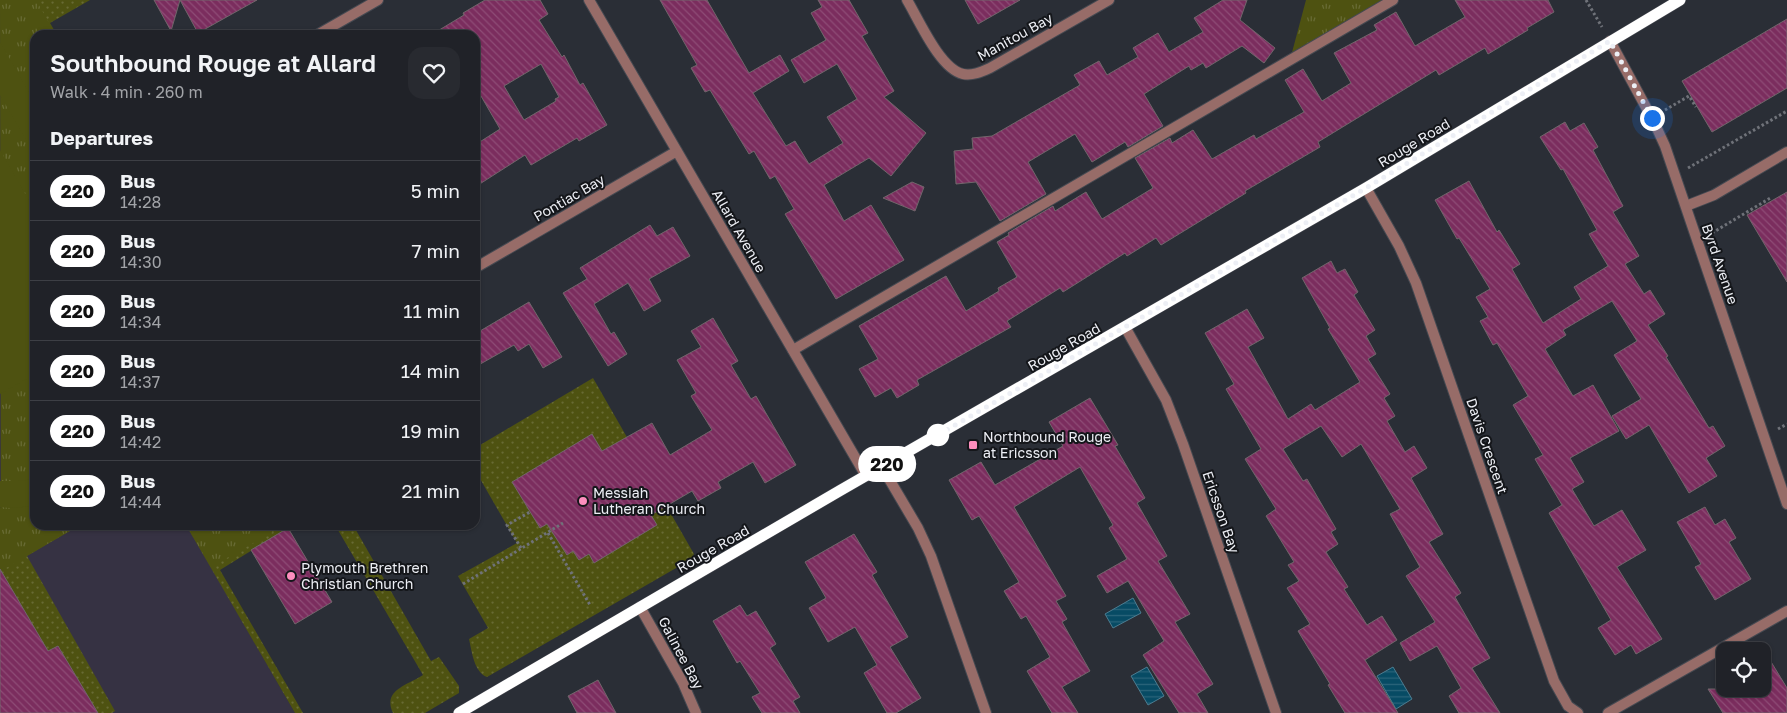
<!DOCTYPE html>
<meta charset="utf-8">
<style>
body{margin:0;font-family:"Golos Text",sans-serif;background:#282a30;color:#f1f3f6;height:100vh;display:flex;flex-direction:column;font-size:19px;white-space:nowrap}
*{box-sizing:border-box;margin:0}
p{font-size:16px;color:#a2a4a8}
.icon{flex:none;width:28px;height:28px;fill:none;stroke:currentColor;stroke-width:2;stroke-linecap:round;stroke-linejoin:round}
.map{position:relative;flex:1;overflow:hidden}
.details{position:absolute;left:30px;top:30px;width:450px;height:500px;display:flex;flex-direction:column;background:#202228;border-radius:15px;box-shadow:0 1px 4px #0004,0 0 0 1px #3d3f45}
.details>*{flex:none}
.badge{padding:0 10px;border-radius:16px;font-size:18px;line-height:32px}
.fabs{position:absolute;left:1716px;top:642px;display:grid;gap:10px}
.fabs a{display:grid;place-items:center;width:55px;height:55px;border-radius:10px;background:#202228;box-shadow:0 1px 4px #0004,0 0 0 1px #3d3f45;font-size:25px}
.you{position:absolute;width:25px;height:25px;margin:-12px;border:4px solid #fff;border-radius:50%;background:#1a73e8;box-shadow:0 0 0 8px #1a73e833}
.map>.badge{position:absolute;translate:-50% -50%;box-shadow:0 0 0 2px #fff}
h2{padding:0 20px;font-size:19px;line-height:45px}
.round{display:grid;place-items:center;flex:none;width:52px;height:52px;border-radius:15px;background:#282a30}
.headline{display:flex;align-items:center;justify-content:space-between;height:85px;padding:0 20px}
h1{font-size:24px;font-weight:600;line-height:38px}
ul{padding:0;list-style:none}
li{display:flex;align-items:center;gap:15px;height:60px;padding:0 20px;border-top:1px solid #3d3f45}
li div{flex:1}
li b{display:block;font-size:19px}
li em{font-style:normal}
li .badge{min-width:55px;font-weight:700;text-align:center}
.map>svg:first-child{display:block}
.education{fill:#363243}
.grass{fill:url(#grass-dots)}
.park{fill:url(#park-tufts)}
.pitch{fill:#4e5211}
.water{fill:url(#water-rules);stroke:#4c7c90}
.building{fill:url(#building-back-hatch);stroke:#71666b;fill-rule:evenodd}
.lines{fill:none;stroke-linecap:round;stroke-linejoin:round}
.service-casing{stroke:#454951;stroke-width:12}
.minor-casing{stroke:#454951;stroke-width:12}
.tertiary-casing{stroke:#454951;stroke-width:12}
.path{stroke:#6f7279;stroke-width:3;stroke-dasharray:2.5 2.5;stroke-linecap:butt}
.service{stroke:#976c68;stroke-width:10}
.minor{stroke:#976c68;stroke-width:10}
.tertiary{stroke:#976c68;stroke-width:10}
.line-casing{stroke:#fff;stroke-width:11}
.line{stroke:#fff;stroke-width:8}
.walk{stroke:#edeff5;stroke-width:5;stroke-dasharray:0 9}
.stop-dot{fill:#fff;stroke:#fff;stroke-width:2.5}
.poi-dot{fill:#fd8ebe;stroke:#14161a;stroke-width:2}
.labels{text-anchor:middle;stroke-width:4;stroke-linejoin:round;paint-order:stroke}
.street-label{font-size:14px;fill:#edeff5;stroke:#14161a}
.poi-label{font-size:14px;fill:#edeff5;stroke:#14161a;text-anchor:start}
</style>
<div class="map">
<svg width="1787" height="713" viewBox="0 0 1787 713">
<defs>
<pattern id="grass-dots" width="8" height="8" patternUnits="userSpaceOnUse" patternTransform="scale(1.25)"><rect width="8" height="8" fill="#4e5211"/><path d="M2 2h.1M6 6h.1" fill="none" stroke="#686b34" stroke-width="1.8" stroke-linecap="round"/></pattern>
<pattern id="park-tufts" width="24" height="20" patternUnits="userSpaceOnUse" patternTransform="scale(1.25)"><rect width="24" height="20" fill="#4e5211"/><path d="M3 7l-1-3M5 7V3M7 7l1-3M15 17l-1-3M17 17v-4M19 17l1-3" fill="none" stroke="#686b34"/></pattern>
<pattern id="water-rules" width="6" height="5" patternUnits="userSpaceOnUse" patternTransform="scale(1.25)"><rect width="6" height="5" fill="#074b64"/><path d="M0 2.5h6" fill="none" stroke="#2b657b"/></pattern>
<pattern id="building-back-hatch" width="6" height="6" patternUnits="userSpaceOnUse" patternTransform="scale(1.25)"><rect width="6" height="6" fill="#7b2d5e"/><path d="M-1 5l2 2M0 0l6 6M5-1l2 2" fill="none" stroke="#8e4c76"/></pattern>
</defs>
<rect width="100%" height="100%" fill="#2a2e36"/>
<path class="education" d="M0 0 57 35H35V525H285L211 567 295 713H0Z"/>
<path class="grass" d="M0 0H90L50 23 57 35H35Z
M593 378 694 554 690 560 487 677C474 672 472 652 469 639L488 628 458 576 517 543 475 470V448Z
M0 507 35 525H80L27 556 115 711 112 713H98L58 646 48 651 0 569Z
M186 525H293L220 570 303 713H295Z
M335 525H353L431 661 439 657 459 686V693L425 713H393C382 690 408 685 423 675Z"/>
<path class="park" d="M0 0H36L56 35H35V525H80L1 571Z
M1306 0H1393L1290 60Z
M186 525H285L211 567Z"/>
<path class="pitch" d="M0 42 35 103V155L0 95Z
M0 150 35 211V374L0 394Z
M35 479V506L10 508 0 507V481H18Z"/>
<path class="water" d="M1133 598 1141 613 1113 628 1105 614Z
M1147 667 1164 696 1148 705 1131 676Z
M1393 667 1412 699 1396 709 1377 676Z"/>
<path class="building" d="M154 0H257L198 33 180 0 171 31Z
M485 0H540L548 14 539 20 562 57 564 55 580 85 583 83 607 125 579 141 577 138 531 165 525 155 475 187V145L500 129 481 96 475 100V35H431L464 15 463 13ZM541 64 559 97 555 99 556 101 524 120 504 86Z
M660 0H707L749 73 780 55 789 71 753 93 786 146 795 141 809 164 843 143 827 117 857 99 837 64 804 83 791 60 826 40 811 13 822 7 818 0H849L868 33 862 36 894 91 884 97 926 133 891 176 869 158 824 185 844 221 871 205 904 260 836 299 785 214 794 209 775 176 770 179 754 151 749 154 710 90 705 92 691 68 697 65Z
M965 0H1020L978 24Z
M1223 0H1247L1240 20 1275 48 1264 63 1242 46 1206 68 1203 63 1191 70 1189 66 1144 94 1163 126 1128 147 1125 142 1092 162 1075 134 1028 162 1046 194 1000 221 976 182 956 184 954 151 973 149 972 138 992 136 1080 85 1074 75 1099 61 1107 75 1138 57 1133 48 1158 33 1169 52 1203 32 1194 18Z
M1455 0H1548L1554 12 1527 28 1528 30 1488 54 1485 48 1439 75 1436 70 1318 142 1320 147 1245 191 1246 193 1161 245 1156 238 1127 256 1125 253 1063 292 1060 288 1007 321 1011 327 917 380 919 385 897 398 891 388 875 397 859 369 878 359 859 326 946 276 966 311 999 291 998 288 1017 277 997 242 1009 235 1008 233 1053 206 1055 211 1086 192 1102 219 1153 188 1135 158 1170 138 1172 143 1193 130 1212 159 1254 135 1256 139 1304 112 1285 80 1303 69 1322 101 1351 83 1334 53 1377 30 1374 25 1396 12 1415 46 1465 17Z
M1787 19V88L1712 132 1682 81Z
M1565 122 1570 131 1584 123 1598 147 1593 150 1623 206 1613 212 1639 256 1625 264 1644 294 1650 290 1665 314 1648 325 1668 356 1666 357 1709 428 1713 426 1725 446 1706 458 1717 476 1689 493 1649 425 1626 439 1612 416 1641 399 1614 355 1637 341 1612 301 1563 330 1566 335 1545 349 1573 396 1593 385 1619 431 1570 458 1584 482 1572 489 1594 526 1622 510 1646 550 1617 567 1662 639 1636 654 1631 645 1615 655 1598 628 1611 620 1549 513 1562 505 1535 459 1543 455 1513 405 1528 396 1497 343 1493 345 1480 321 1488 317 1476 297 1490 289 1459 238 1457 239 1435 200 1469 181 1497 232 1499 230 1520 264 1512 269 1543 323 1581 299 1574 287 1608 266 1589 234 1597 230 1563 169 1561 170 1540 137Z
M912 182 924 187 915 211 883 198Z
M1787 192V282L1747 215Z
M650 225 657 236 673 227 690 256 649 279 661 301 644 311 628 283 594 304 611 334 614 332 627 354 608 366 563 293 587 279 580 268Z
M1331 261 1337 273 1345 269 1358 292 1354 295 1375 330 1366 336 1376 354 1368 359 1390 394 1384 398 1395 416 1387 421 1405 452 1414 446 1427 468 1411 478 1443 534 1429 542 1461 593 1455 597 1490 658 1472 668 1500 713H1459L1449 696 1461 688 1437 646 1410 661 1400 643 1435 622 1406 576 1420 567 1390 514 1400 509 1361 444 1342 457 1321 426 1283 449 1303 481 1307 479 1336 529 1331 532 1338 544 1326 552 1348 587 1344 589 1367 625 1382 616 1397 640 1365 660 1398 713H1345L1328 685 1330 684 1298 631 1310 624 1287 588 1299 581 1288 565 1294 562 1266 516 1276 509 1245 459 1261 449 1226 389 1234 384 1205 333 1247 309 1264 338 1248 347 1288 419 1311 404 1315 410 1360 382 1328 329 1330 328 1302 278Z
M529 302 562 357 543 368 529 344 518 351 514 345 475 367V334Z
M713 318 738 361 731 365 751 399 756 396 796 465 765 483 753 462 718 482 721 488 698 501 692 491 651 515 657 525 594 563 589 554 579 560 573 551 567 555 547 524 540 528 512 482 592 434 602 451 652 423 670 455 712 430 691 396 696 393 677 360 701 347 691 331Z
M1090 398 1118 445 1115 446 1145 498 1137 503 1167 556 1158 561 1190 614 1175 622 1213 684 1197 694 1208 713H1179L1143 655 1164 641 1128 581 1107 593 1097 576 1127 559 1109 528 1113 525 1080 467 1014 507 1066 596 1056 601 1067 619 1062 622 1090 671 1062 687 1078 713H1052L1027 671 1050 657 1026 616 1021 619 1004 591 1019 582 979 516 972 520 949 480 981 462 995 485 1063 446 1049 422Z
M1705 507 1715 525 1725 519 1736 538 1729 542 1751 579 1715 600 1695 567 1701 564 1677 522Z
M288 528 332 602 295 624 251 550Z
M854 534 877 572 872 575 908 637 890 647 921 698 896 713H887L864 673 877 665 855 627 828 642 809 608 826 598 805 562Z
M0 569 48 651 58 646 98 713H0Z
M740 605 747 616 756 611 776 644 770 648 800 697 793 701 800 713H762L752 697 760 693 740 661 737 663 713 621Z
M1762 647 1787 688V713H1723L1708 689H1762Z
M598 680 616 713H577L568 696Z"/>
<g class="lines">
<defs>
<path id="service" d="M1686 206 1714 195 1787 152
M793 350 1393 0"/>
<path id="minor" d="M589 0 866 476
M907 0C919 20 940 69 963 74 972 76 981 72 990 68L1109 0
M317 35 378 0
M1610 41 1654 122 1665 146 1787 504
M1366 188 1399 246 1416 283 1554 681 1568 706 1578 713
M475 268 677 151
M1125 327 1166 400 1183 444 1276 713
M882 467 918 528 931 556 986 713
M640 607 683 683 696 713
M1608 713 1787 611"/>
<path id="tertiary" d="M459 713 841 490 1366 188 1680 0"/>
</defs>
<use href="#service" class="service-casing"/>
<use href="#minor" class="minor-casing"/>
<use href="#tertiary" class="tertiary-casing"/>
<path class="path" d="M1586 0 1602 27
M1665 110 1689 96 1696 107
M1688 168 1787 111
M1712 233 1772 197
M1778 429 1787 424
M548 533 590 605
M521 548 507 525 530 512
M463 584 563 523"/>
<use href="#service" class="service"/>
<use href="#minor" class="minor"/>
<use href="#tertiary" class="tertiary"/>
</g>
<g class="lines">
<defs>
<path id="line" d="M459 713 841 490 1366 188 1680 0"/>
</defs>
<use href="#line" class="line-casing"/>
<use href="#line" class="line"/>
<path class="walk" d="M938 435 931 439 1366 188 1610 41 1652 118"/>
</g>
<circle class="stop-dot" cx="938" cy="435" r="10"/>
<g class="poi-dot">
<rect x="968" y="440" width="10" height="10" rx="2.5"/>
<circle cx="583" cy="501" r="5"/>
<circle cx="291" cy="576" r="5"/>
</g>
<g class="labels">
<g class="street-label">
<text transform="translate(1015 37) rotate(-29)" y="5">Manitou Bay</text>
<text transform="translate(1414 143) rotate(-31)" y="5">Rouge Road</text>
<text transform="translate(569 198) rotate(-30)" y="5">Pontiac Bay</text>
<text transform="translate(739 231) rotate(60)" y="5">Allard Avenue</text>
<text transform="translate(1720 264) rotate(71)" y="5">Byrd Avenue</text>
<text transform="translate(1064 347) rotate(-30)" y="5">Rouge Road</text>
<text transform="translate(1487 446) rotate(71)" y="5">Davis Crescent</text>
<text transform="translate(1221 512) rotate(71)" y="5">Ericsson Bay</text>
<text transform="translate(713 549) rotate(-30)" y="5">Rouge Road</text>
<text transform="translate(681 653) rotate(62)" y="5">Galinee Bay</text>
</g>
<g class="poi-label">
<text x="983" y="442">Northbound Rouge<tspan x="983" dy="16">at Ericsson</tspan></text>
<text x="593" y="498">Messiah<tspan x="593" dy="16">Lutheran Church</tspan></text>
<text x="301" y="573">Plymouth Brethren<tspan x="301" dy="16">Christian Church</tspan></text>
</g>
</g>
</svg>
<div class="fabs">
<a><svg class="icon" aria-label="locate" viewBox="0 0 24 24"><circle cx="12" cy="12" r="6"/><path d="M12 2v4M12 18v4M2 12h4M18 12h4"/></svg></a>
</div>
<div class="you" style="left:1652px;top:118px"></div>
<b class="badge" style="left:887px;top:464px;background:#fff;color:#111">220</b>
<section class="details">
<div class="headline"><div><h1>Southbound Rouge at Allard</h1><p>Walk · 4 min · 260 m</p></div><a class="round"><svg class="icon" aria-label="heart" viewBox="0 0 24 24"><path d="M12 20l-8-8c-3-5 5-10 8-4 3-6 11-1 8 4z"/></svg></a></div>
<h2>Departures</h2>
<ul>
<li><span class="badge" style="background:#fff;color:#111">220</span><div><b>Bus</b><p>14:28</p></div><em>5 min</em></li>
<li><span class="badge" style="background:#fff;color:#111">220</span><div><b>Bus</b><p>14:30</p></div><em>7 min</em></li>
<li><span class="badge" style="background:#fff;color:#111">220</span><div><b>Bus</b><p>14:34</p></div><em>11 min</em></li>
<li><span class="badge" style="background:#fff;color:#111">220</span><div><b>Bus</b><p>14:37</p></div><em>14 min</em></li>
<li><span class="badge" style="background:#fff;color:#111">220</span><div><b>Bus</b><p>14:42</p></div><em>19 min</em></li>
<li><span class="badge" style="background:#fff;color:#111">220</span><div><b>Bus</b><p>14:44</p></div><em>21 min</em></li>
</ul>
</section>
</div>
